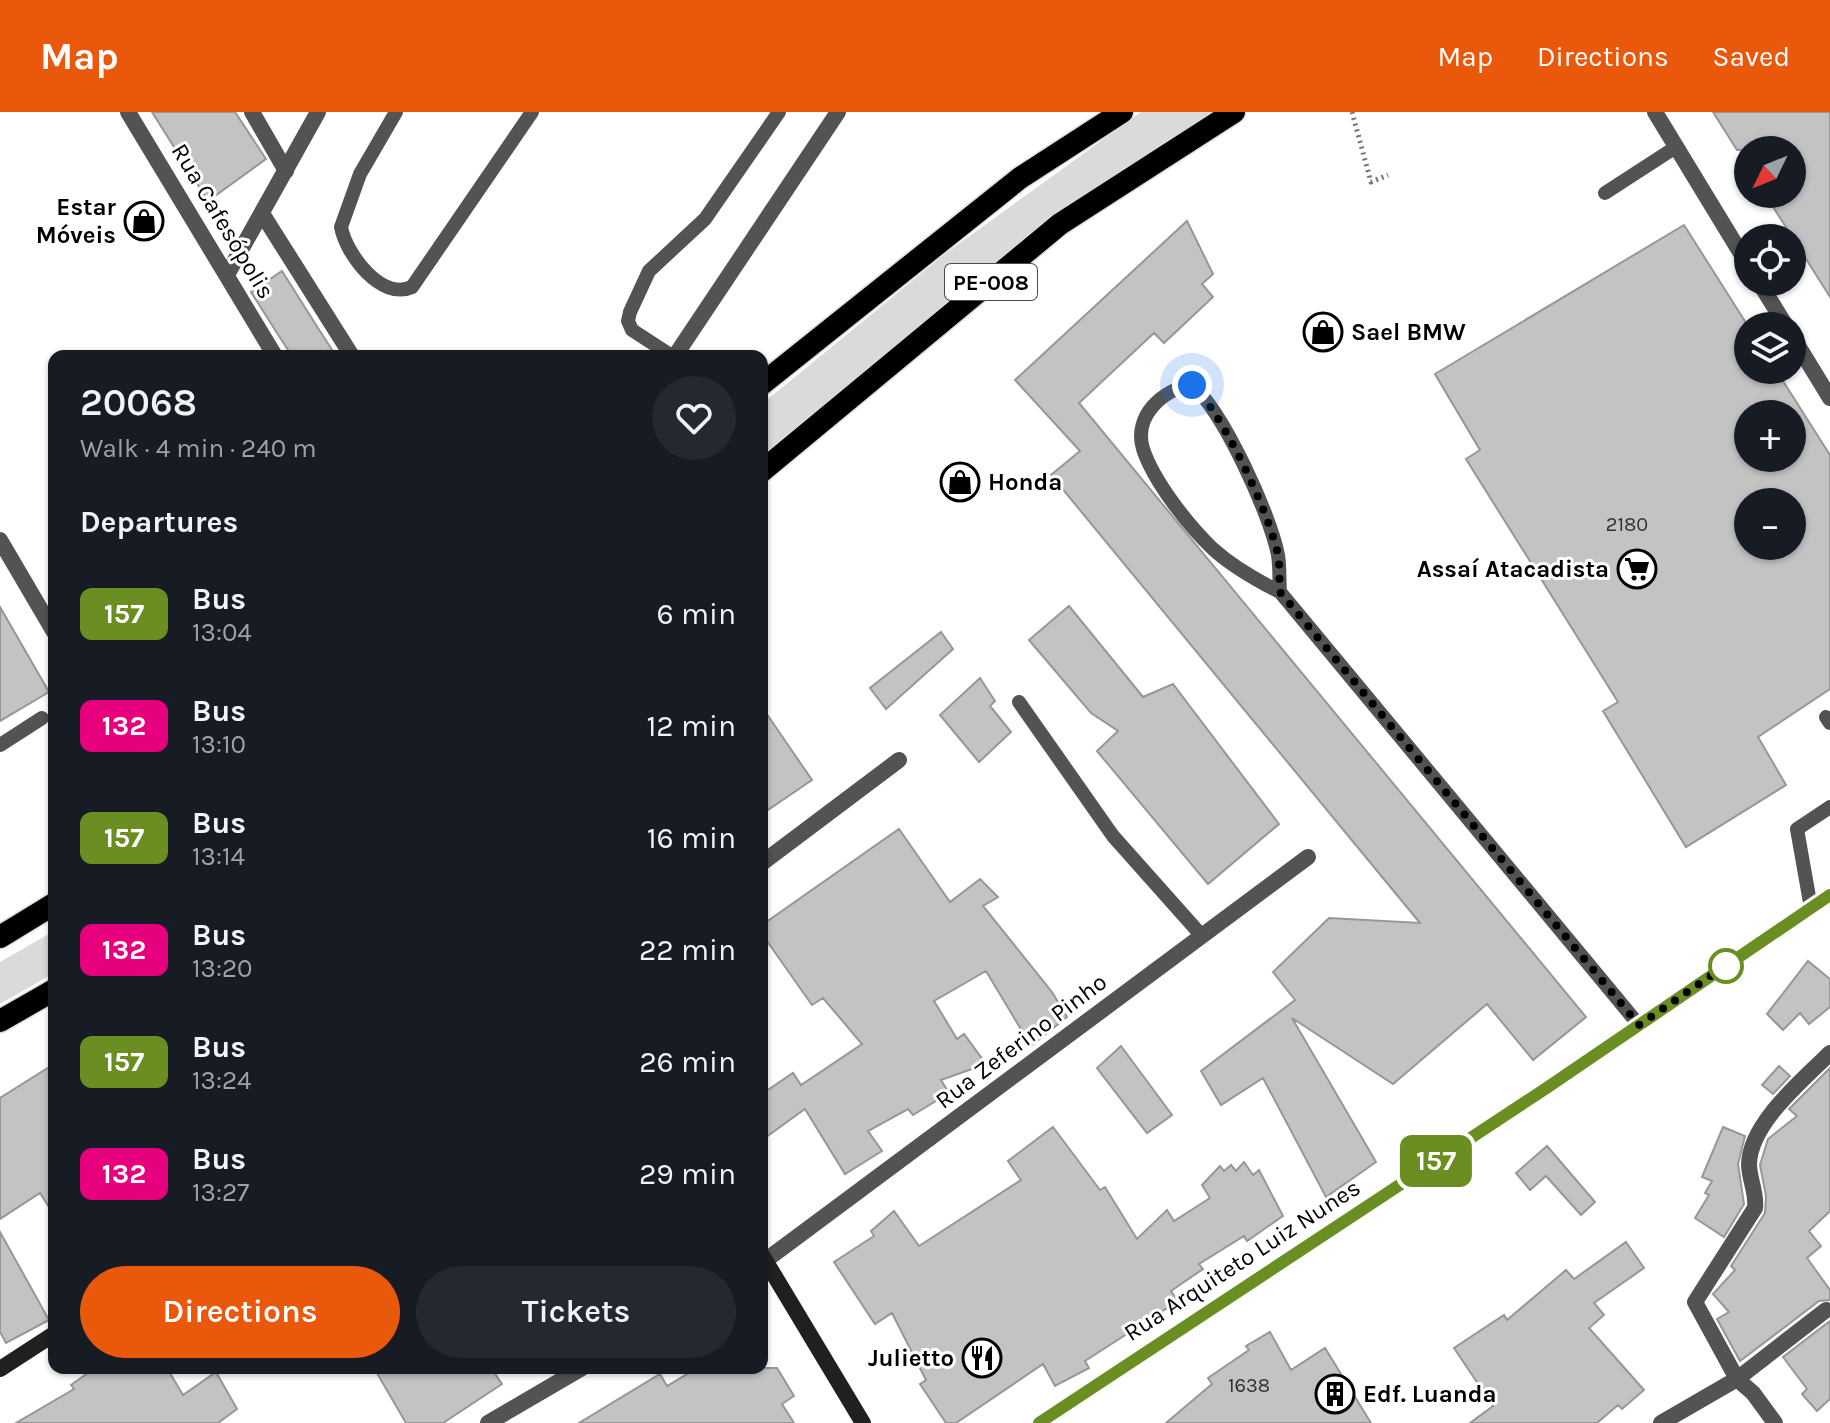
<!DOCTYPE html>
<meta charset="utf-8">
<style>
body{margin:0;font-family:Karla,sans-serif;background:#242831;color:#f1f3f6;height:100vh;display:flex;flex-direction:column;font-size:30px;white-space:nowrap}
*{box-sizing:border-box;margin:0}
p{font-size:26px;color:#9ea1a6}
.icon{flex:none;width:44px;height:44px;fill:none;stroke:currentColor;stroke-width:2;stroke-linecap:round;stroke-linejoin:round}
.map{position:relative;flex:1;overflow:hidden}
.panel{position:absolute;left:48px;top:238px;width:720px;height:1024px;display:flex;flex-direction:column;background:#171b24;border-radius:16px;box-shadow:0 2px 6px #0004}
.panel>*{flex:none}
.badge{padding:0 16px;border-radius:12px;font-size:28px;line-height:52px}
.needle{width:52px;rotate:227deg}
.fabs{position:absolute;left:1734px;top:24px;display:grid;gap:16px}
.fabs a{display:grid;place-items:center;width:72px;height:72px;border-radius:50%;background:#171b24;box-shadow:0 2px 6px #0004;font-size:40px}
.you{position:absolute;width:40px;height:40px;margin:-20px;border:6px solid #fff;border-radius:50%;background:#1a73e8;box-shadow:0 0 0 12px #1a73e833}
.map>.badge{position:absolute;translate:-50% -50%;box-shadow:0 0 0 4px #fff}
h2{padding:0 32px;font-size:30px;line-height:72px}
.round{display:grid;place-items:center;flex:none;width:84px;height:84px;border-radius:42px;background:#242831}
.head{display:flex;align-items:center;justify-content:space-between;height:136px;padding:0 32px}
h1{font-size:38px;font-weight:600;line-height:60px}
.button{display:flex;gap:16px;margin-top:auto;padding:16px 32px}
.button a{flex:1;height:92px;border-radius:48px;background:#ea580c;color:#fff;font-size:32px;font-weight:600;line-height:92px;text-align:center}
.button a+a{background:#242831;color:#f1f3f6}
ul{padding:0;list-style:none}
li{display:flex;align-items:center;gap:24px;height:112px;padding:0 32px}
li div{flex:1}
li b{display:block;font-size:30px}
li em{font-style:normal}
li .badge{min-width:88px;font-weight:700;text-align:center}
header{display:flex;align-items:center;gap:48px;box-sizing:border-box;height:112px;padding:0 40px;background:#ea580c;color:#fff}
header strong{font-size:38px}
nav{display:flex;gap:44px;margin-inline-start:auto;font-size:28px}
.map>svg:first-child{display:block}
.green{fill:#dadada}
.building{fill:#c3c3c3;stroke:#979797;stroke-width:2;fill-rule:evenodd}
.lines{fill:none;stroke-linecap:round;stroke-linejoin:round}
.trunk-casing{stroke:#dbdbdb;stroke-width:25}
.path{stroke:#757575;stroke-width:5;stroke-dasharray:2 4;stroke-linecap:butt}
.service{stroke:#535353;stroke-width:14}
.minor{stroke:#535353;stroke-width:16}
.secondary{stroke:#202020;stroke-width:16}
.trunk{stroke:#000;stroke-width:22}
.line-casing{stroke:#fff;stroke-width:18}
.line{stroke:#6b8e23;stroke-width:12}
.walk{stroke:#000;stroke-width:8;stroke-dasharray:0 14.4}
.stop-dot{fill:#fff;stroke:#6b8e23;stroke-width:4}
.labels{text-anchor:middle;stroke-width:6;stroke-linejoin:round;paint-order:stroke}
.number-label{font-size:20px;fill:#313131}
.shield{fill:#fff;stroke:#4c4c4c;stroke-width:2}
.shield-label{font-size:22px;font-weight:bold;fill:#000}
.poi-label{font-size:24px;font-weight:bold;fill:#000;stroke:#fff;text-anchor:end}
.street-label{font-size:24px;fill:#000;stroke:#fff}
</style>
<header>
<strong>Map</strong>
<nav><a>Map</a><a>Directions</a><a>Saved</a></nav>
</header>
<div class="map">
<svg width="1830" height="1311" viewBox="0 0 1830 1311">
<rect width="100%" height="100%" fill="#fff"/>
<path class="green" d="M1141 0H1219L1055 102 762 343V292L945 142Z
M54 819V861L0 892V850Z"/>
<path class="building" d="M152 0H235L266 47 208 89Z
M1713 0H1830V185L1765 82H1792V38H1737Z
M1187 109 1213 162 1202 172 1213 185 1164 231 1154 221 1079 291 1586 905 1533 948 1487 892 1393 972 1292 906 1376 1050 1326 1085 1263 966 1221 993 1201 959 1295 888 1273 860 1329 806 1420 811 1051 363 1080 339 1015 268Z
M1684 113 1748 214V258H1776L1830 343V577L1758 625 1786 673 1686 735 1603 599 1618 590 1466 347 1480 338 1435 262ZM1748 302H1792V346H1748ZM1748 390H1792V434H1748Z
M282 159 318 216 336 244H292L277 221 251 180Z
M1069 494 1143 585 1173 572 1279 712 1208 772 1097 639 1118 619 1091 601 1029 528Z
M0 495 49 580 0 609Z
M941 520 953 537 886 597 870 576Z
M980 566 995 589 990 594 1011 620 979 650 940 603Z
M762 595 812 668 762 702Z
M899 717 950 790 980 767 998 785 983 794 1052 880 1067 905 1031 934 986 859 934 889 957 927 964 922 986 952 941 968 949 981 913 1003 908 997 868 1019 882 1039 845 1062 805 997 762 1028V982L793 961 801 973 862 932 823 886 812 893 762 822V813Z
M1808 849 1830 867V895L1809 912 1800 901 1783 918 1767 902Z
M1121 934 1172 1003 1147 1021 1097 956Z
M54 952V1103L40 1081 0 1107V986Z
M1779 954 1790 964 1773 982 1762 973Z
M1830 956V1099L1809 1119 1821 1134 1807 1146 1830 1178V1188L1819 1189 1740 1249 1717 1207 1729 1200 1713 1182 1735 1158 1731 1154 1765 1101 1766 1084 1760 1053 1768 1027 1797 1004 1789 997Z
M1053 1015 1100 1078 1105 1075 1137 1127 1167 1098 1174 1109 1210 1086 1202 1073 1220 1054 1224 1059 1231 1053 1236 1059 1244 1050 1253 1063 1259 1058 1283 1104 1247 1129 1244 1124 1199 1152 1203 1157 1171 1179 1178 1189 1085 1249 1089 1256 1055 1274 1043 1252 956 1311H946L920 1272 926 1268 892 1201 875 1212 834 1150 874 1124 871 1119 894 1099 919 1134 1021 1068 1008 1049Z
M1723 1015 1745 1024 1738 1052 1744 1092 1724 1125 1695 1106 1709 1083 1705 1081 1712 1069 1702 1065Z
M1547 1034 1595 1090 1581 1103 1546 1064 1530 1078 1516 1061Z
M0 1120 49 1208 6 1231 0 1220Z
M1626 1130 1644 1156 1594 1191 1604 1203 1589 1216 1644 1278 1622 1297 1618 1293 1597 1311H1470L1493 1294 1454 1236 1504 1203 1507 1208 1566 1158 1574 1167Z
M1830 1209V1287L1817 1299 1802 1282 1807 1277 1783 1245Z
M1270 1220 1291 1258 1325 1236 1371 1311H1166L1212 1272 1208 1266 1249 1238 1246 1234Z
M95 1256H167L183 1283 216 1260 237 1297 218 1311H16L74 1277 71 1273Z
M374 1256H491L502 1272 443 1311H406Z
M697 1256H777L794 1284 782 1292 794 1311H579L660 1262 667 1274Z"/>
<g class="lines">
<defs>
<path id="trunk" d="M762 272 1020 66 1122 0
M762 359 1060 112 1234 0
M0 825 54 792
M0 909 54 878"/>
</defs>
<use href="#trunk" class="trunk-casing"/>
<path class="path" d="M1352 0 1371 70 1388 63"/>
<path class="service" d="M396 0 360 62 341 115C346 142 381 189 412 175L532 0
M1605 81 1676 35
M672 244 632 218 628 209 630 200 649 159 705 107 779 0
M1280 480C1279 468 1280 455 1278 443 1270 402 1223 299 1192 273 1163 277 1133 304 1143 337 1154 370 1188 413 1213 437 1233 455 1256 468 1280 480L1639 913
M1019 590 1113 724 1202 824
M1826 605 1830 611
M0 633 42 606
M1811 796 1797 717 1830 695"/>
<path class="minor" d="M128 0 275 244
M252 0 286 59
M1655 0 1748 153
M263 103 352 244
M228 161 318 0
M1759 170 1786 214
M1792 224 1830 286
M675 244 838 0
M0 428 54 520
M762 751 899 648
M762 1151 1308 745
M488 1311 582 1256
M1661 1311 1737 1267 1826 1198
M1775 1311 1753 1281 1737 1267 1695 1190 1755 1096C1757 1081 1749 1067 1749 1052 1750 1011 1803 968 1830 941"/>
<path class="secondary" d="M762 1143 863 1311
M0 1257 54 1222
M1039 1311 1548 975 1830 783"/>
<use href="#trunk" class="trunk"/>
</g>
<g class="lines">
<defs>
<path id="line" d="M1039 1311 1548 975 1830 783"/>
</defs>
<use href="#line" class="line-casing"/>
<use href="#line" class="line"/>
<path class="walk" d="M1192 273C1222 299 1270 403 1278 443 1280 455 1279 468 1280 480L1639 913 1737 846 1726 854"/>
</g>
<defs>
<symbol id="shop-ring" viewBox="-11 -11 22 22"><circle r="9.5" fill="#fff" stroke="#000" stroke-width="1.5"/><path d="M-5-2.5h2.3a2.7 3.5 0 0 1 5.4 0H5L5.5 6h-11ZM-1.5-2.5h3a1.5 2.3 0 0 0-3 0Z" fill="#000"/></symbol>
<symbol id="supermarket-ring" viewBox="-11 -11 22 22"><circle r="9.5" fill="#fff" stroke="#000" stroke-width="1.5"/><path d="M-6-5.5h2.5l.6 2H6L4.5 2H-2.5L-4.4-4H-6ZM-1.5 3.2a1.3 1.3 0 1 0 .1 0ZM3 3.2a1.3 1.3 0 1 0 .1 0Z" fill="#000"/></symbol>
<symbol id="restaurant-ring" viewBox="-11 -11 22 22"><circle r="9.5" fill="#fff" stroke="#000" stroke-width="1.5"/><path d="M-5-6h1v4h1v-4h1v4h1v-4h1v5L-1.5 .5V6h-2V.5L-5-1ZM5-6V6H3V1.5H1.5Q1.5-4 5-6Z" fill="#000"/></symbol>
<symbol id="building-ring" viewBox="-11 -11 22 22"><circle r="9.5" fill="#fff" stroke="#000" stroke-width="1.5"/><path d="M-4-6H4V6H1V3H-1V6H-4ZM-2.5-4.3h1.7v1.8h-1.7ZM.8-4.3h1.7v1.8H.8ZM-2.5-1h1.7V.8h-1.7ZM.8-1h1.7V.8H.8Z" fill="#000"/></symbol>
</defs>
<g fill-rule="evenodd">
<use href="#shop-ring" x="122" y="87" width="44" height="44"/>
<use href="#shop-ring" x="1301" y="198" width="44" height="44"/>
<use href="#shop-ring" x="938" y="348" width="44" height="44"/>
<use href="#supermarket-ring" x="1615" y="435" width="44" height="44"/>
<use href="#restaurant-ring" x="960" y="1224" width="44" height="44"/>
<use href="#building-ring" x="1313" y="1260" width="44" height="44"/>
</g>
<circle class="stop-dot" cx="1726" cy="854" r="16"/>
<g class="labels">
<g class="number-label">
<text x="1627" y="419">2180</text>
<text x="1249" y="1280">1638</text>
</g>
<rect class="shield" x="945" y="152" width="92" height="36" rx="6"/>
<g class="shield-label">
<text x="991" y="178">PE-008</text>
</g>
<g class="poi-label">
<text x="116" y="103">Estar<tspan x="116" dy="28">Móveis</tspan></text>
<text x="1351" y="228" text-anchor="start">Sael BMW</text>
<text x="988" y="378" text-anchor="start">Honda</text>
<text x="1609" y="465">Assaí Atacadista</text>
<text x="954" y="1254">Julietto</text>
<text x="1363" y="1290" text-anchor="start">Edf. Luanda</text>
</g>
<g class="street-label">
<text transform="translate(223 109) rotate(59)" y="8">Rua Cafesópolis</text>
<text transform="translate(1021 929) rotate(-37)" y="8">Rua Zeferino Pinho</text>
<text transform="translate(1242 1148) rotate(-33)" y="8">Rua Arquiteto Luiz Nunes</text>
</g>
</g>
</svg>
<div class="fabs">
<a><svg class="needle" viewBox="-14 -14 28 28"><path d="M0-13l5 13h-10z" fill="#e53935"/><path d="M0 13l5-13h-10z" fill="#9ea1a6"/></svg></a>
<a><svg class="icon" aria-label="locate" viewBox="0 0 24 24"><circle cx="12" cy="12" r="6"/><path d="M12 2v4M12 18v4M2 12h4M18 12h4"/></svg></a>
<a><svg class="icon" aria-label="layers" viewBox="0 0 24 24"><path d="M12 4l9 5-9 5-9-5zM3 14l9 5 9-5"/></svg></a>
<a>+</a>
<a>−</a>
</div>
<div class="you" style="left:1192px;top:273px"></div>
<b class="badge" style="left:1436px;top:1049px;background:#6b8e23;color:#fff">157</b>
<section class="panel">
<div class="head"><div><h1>20068</h1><p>Walk · 4 min · 240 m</p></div><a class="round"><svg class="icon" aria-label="heart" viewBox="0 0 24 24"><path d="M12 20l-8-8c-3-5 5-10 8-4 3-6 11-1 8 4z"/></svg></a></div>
<h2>Departures</h2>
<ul>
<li><span class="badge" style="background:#6b8e23;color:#fff">157</span><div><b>Bus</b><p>13:04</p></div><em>6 min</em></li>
<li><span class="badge" style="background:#e6007e;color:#fff">132</span><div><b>Bus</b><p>13:10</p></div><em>12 min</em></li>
<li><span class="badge" style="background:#6b8e23;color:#fff">157</span><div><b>Bus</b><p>13:14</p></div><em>16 min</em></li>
<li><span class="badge" style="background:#e6007e;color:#fff">132</span><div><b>Bus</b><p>13:20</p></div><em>22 min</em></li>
<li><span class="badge" style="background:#6b8e23;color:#fff">157</span><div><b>Bus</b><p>13:24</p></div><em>26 min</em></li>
<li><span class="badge" style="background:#e6007e;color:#fff">132</span><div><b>Bus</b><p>13:27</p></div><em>29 min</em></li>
</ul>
<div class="button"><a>Directions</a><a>Tickets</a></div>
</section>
</div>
